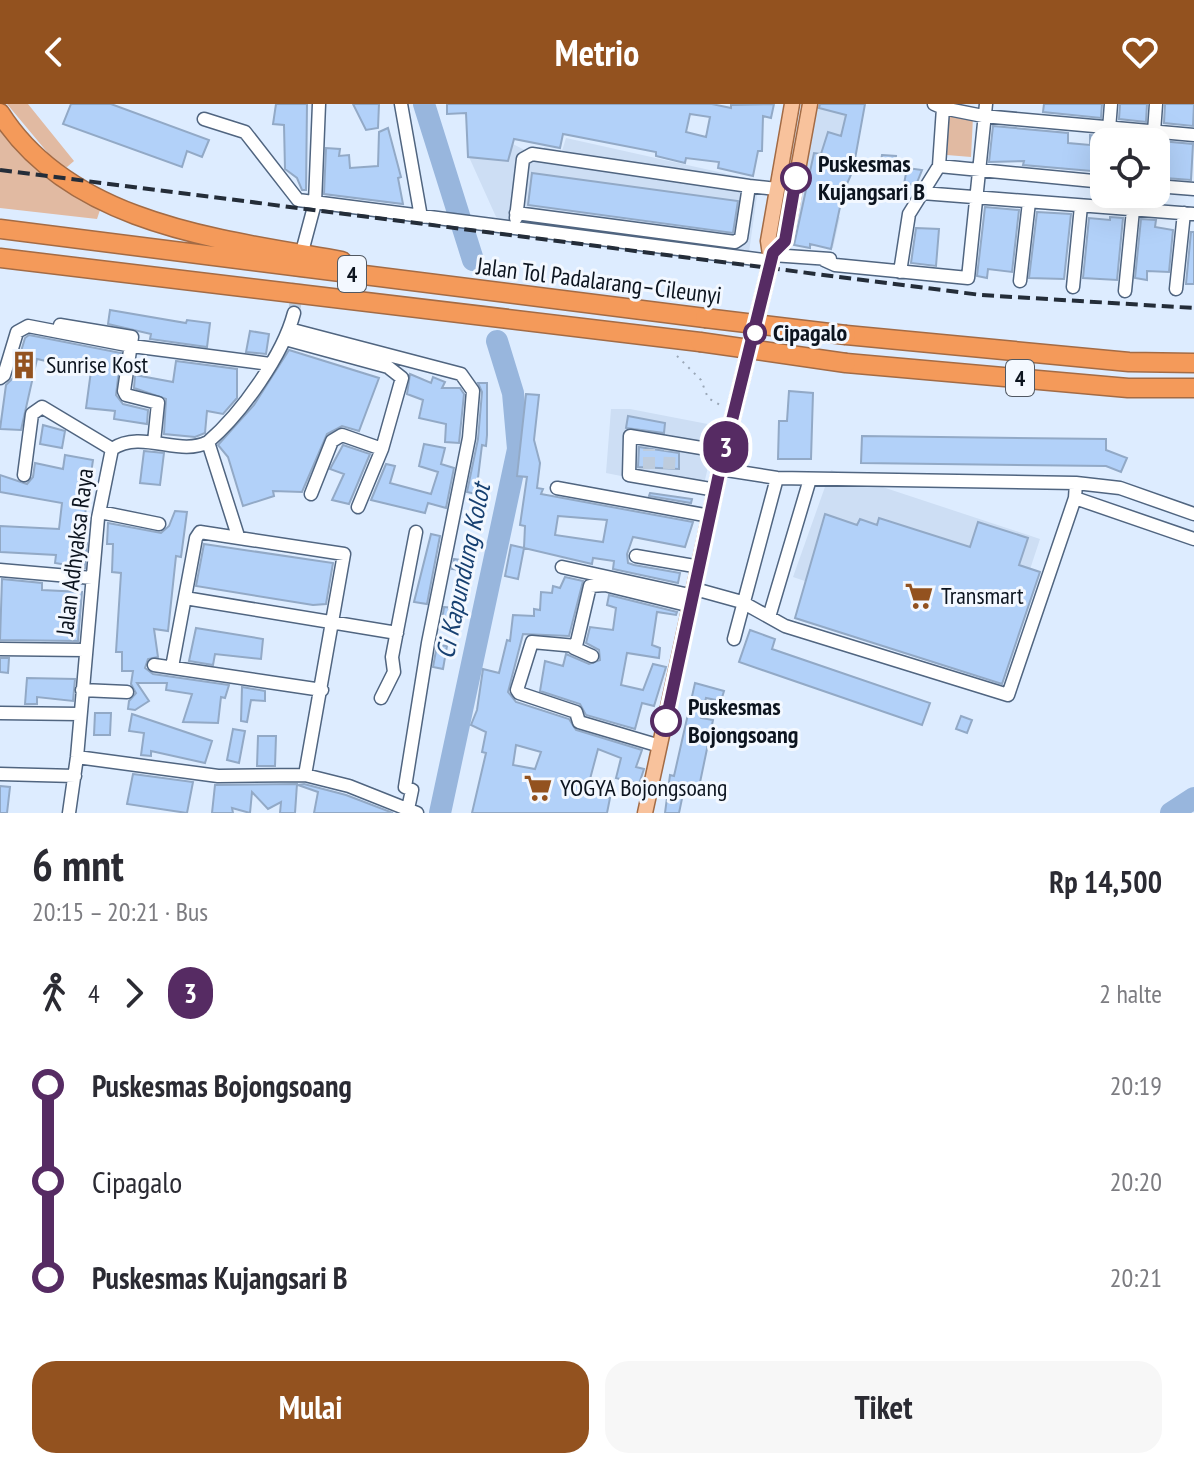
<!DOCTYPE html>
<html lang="id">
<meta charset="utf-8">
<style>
body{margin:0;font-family:"PT Sans Narrow",sans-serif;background:#f7f7f7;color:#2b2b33;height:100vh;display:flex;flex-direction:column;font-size:30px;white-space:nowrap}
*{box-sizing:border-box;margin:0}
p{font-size:26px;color:#7c7c81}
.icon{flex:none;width:44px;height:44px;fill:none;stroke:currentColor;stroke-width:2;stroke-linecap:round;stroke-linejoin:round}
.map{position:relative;height:709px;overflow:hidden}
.panel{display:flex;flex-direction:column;background:#fff;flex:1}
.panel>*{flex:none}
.badge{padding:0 16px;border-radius:26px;font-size:28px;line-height:52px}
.tools{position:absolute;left:1090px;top:24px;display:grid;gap:16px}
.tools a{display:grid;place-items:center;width:80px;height:80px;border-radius:16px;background:#fff;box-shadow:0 8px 32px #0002;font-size:40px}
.map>.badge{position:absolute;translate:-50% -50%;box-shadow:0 0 0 4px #fff}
.legs{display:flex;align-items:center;gap:12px;height:88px;padding:0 32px;font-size:26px}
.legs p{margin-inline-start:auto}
.headline{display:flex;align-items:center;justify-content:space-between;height:136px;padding:0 32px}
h1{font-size:44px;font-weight:600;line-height:60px}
.cta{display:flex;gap:16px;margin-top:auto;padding:16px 32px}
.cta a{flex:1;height:92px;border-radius:24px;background:#93521f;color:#fff;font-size:32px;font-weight:600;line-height:92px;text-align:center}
.cta a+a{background:#f7f7f7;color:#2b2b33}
ul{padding:0 32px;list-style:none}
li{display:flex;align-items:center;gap:28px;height:96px;font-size:30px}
li i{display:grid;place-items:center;width:12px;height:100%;margin:0 10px;background:currentColor}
li i::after{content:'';width:20px;height:20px;margin:-10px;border:6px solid;border-radius:50%;background:#fff}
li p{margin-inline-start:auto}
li:first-child i{background:linear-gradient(#0000 50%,currentColor 0)}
li:last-child i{background:linear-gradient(currentColor 50%,#0000 0)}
header{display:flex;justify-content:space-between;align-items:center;height:104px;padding:0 32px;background:#93521f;color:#fff;font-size:36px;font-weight:600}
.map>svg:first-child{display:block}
.built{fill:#cddef4}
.green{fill:#e1baa2}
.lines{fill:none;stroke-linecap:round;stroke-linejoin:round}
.river{stroke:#98b6dd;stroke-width:22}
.building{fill:#b2d1f9;stroke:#92a9c6;stroke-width:2;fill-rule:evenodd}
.minor-tunnel{stroke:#beccdd;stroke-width:12;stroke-dasharray:12 6;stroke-linecap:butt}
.minor-casing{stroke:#506580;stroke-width:15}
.major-casing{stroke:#a36b45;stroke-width:17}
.highway-casing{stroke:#a36b45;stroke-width:21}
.path{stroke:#9aa7b7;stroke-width:2;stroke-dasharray:2 6;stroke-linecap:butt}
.minor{stroke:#fff;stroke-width:12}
.major{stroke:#f8c29c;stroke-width:14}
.highway{stroke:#f49a5a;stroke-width:18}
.rail{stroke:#242d39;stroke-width:4;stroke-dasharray:12 6;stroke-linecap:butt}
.highway-bridge-casing{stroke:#a36b45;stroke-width:21;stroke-linecap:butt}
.highway-bridge{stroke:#f49a5a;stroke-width:18}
.line-1-casing{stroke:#fff;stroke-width:18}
.line-1{stroke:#562b63;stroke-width:12}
.stop-1-dot{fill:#fff;stroke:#562b63;stroke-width:4}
.labels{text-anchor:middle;stroke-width:6;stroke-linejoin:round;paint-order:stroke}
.shield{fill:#f3f8ff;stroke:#515862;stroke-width:2}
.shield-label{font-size:22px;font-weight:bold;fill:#0c141f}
.stop-label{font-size:24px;font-weight:bold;fill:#0c141f;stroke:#f3f8ff;text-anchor:start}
.street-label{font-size:24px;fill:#0c141f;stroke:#f3f8ff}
.poi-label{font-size:24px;fill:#0c141f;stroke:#f3f8ff;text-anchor:start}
.water-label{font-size:26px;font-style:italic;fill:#174071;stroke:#f3f8ff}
</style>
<header><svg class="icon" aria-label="back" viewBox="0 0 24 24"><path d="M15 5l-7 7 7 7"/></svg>Metrio<svg class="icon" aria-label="heart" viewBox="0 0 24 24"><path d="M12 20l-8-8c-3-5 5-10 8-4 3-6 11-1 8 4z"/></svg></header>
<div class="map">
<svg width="1194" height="709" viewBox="0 0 1194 709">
<rect width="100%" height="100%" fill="#ddecff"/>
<path class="built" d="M817 0H849L821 110 840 113 833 144 793 138Z
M501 34 540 54 544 43 562 47 566 34 759 77 749 148 497 115 469 53 491 54Z
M611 305H630L718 322 702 388 606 369Z
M831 366 1040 435 1004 544 793 473Z"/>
<path class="green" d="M7 0H28L74 57 67 63 58 61Z
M949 12 973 13 971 53 947 51Z
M0 23 28 57 100 106 97 115 0 104Z"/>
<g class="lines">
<path class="river" d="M424 0 473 156
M440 709 518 345 513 289 497 237
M1171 709 1194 694"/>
</g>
<path class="building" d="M71 0H111L209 36 202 53 187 47 182 63 63 20Z
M276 0H307L306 86H302L297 74 285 65 284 21 273 20Z
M353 0H379L378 24 366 26Z
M447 0H712L731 4V1L774 0 771 14 763 12 762 47H758L753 72 718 64 719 58 686 54 685 59 656 52V48L563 30 560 44 514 35 508 57 468 53 466 9 447 10ZM690 10 710 13 706 33 686 28Z
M820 0H865L853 66 843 89 831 145 810 140V144L794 141 814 49 821 50 828 28 841 32 846 11 819 4Z
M1044 0H1102L1101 14 1043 8Z
M1120 0H1147L1146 18 1119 15Z
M1165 0H1194L1193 22 1164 19Z
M993 22 1068 29V39L1090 41V31L1099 32 1104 46 1103 68 1023 61 1024 57 989 58Z
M388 24 401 73 398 74 403 100 324 90 326 44 340 45 339 52 349 51 350 64 378 62 379 28Z
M1117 33 1193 40 1191 76 1165 74 1167 59H1156V38H1117Z
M882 51 896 52 895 64 880 62Z
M907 64 922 66 916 81 904 80Z
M532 69 738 97 733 129 528 101Z
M985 103 1019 106 1012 168 988 165 987 174 977 172Z
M1037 108 1071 110 1064 175 1029 174Z
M1110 113 1123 114 1117 176 1083 174 1089 114 1110 116Z
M1141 115 1156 116 1155 123 1173 126 1169 168 1147 167V176L1135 174Z
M916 124 939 125 936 162 911 159Z
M1191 128H1194V180H1186Z
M110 206 186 219 187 216 210 219 207 243 150 235 151 230 108 220Z
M250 227 269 230 266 250 246 248Z
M29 231 121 249 116 291 123 300 148 306 147 320 114 315 115 307 86 304 91 267 37 255 21 326 0 325 6 281 13 274 25 234Z
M289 246 379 274 359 327 342 322 327 330 302 388 273 387 274 392 243 402 228 353 218 341 254 301Z
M176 257 237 265V294L223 310 207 307 205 329 195 333 164 330 166 295 134 284 135 271 173 278Z
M410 270 431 279 433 273 445 278 442 284H460L464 290 459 339 445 338 446 320 419 314 423 296 407 290Z
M478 279H487V331L486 342 482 341 476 390 467 388 478 335 482 288Z
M789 287 813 289 811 355H778L779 317H787Z
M526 290 539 291 534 336 540 359 537 384 543 385 541 390 693 418 685 443 633 433 627 450 628 459 634 461 680 469 678 479 613 465 614 457 593 454 592 460 524 444 525 422 520 421 527 373 517 372ZM558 412 607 416 603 438 555 431Z
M628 312 665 319 664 329 626 324Z
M43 321 65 327 62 344 40 340Z
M862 332 1106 335V346L1127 354 1121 368 1106 362 861 359Z
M424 340 445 344 441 360 454 364 446 404 428 399 425 409 371 396 386 360 395 362 390 379 431 390 438 368 419 362Z
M343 341 370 350 349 400 332 396 344 370 330 365Z
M639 343 679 349V365L638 363Z
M144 347 164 349 160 381 140 379Z
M65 351 93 356 81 438 87 439 85 464 55 459 56 451 0 448V422L59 425 62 399 0 388V371L27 380 33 373 35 359 63 365Z
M650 389 692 395 691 399 649 392Z
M175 407 187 408 181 453 176 452 168 527 154 525 158 553 148 555 145 564 153 570 229 581 225 594 221 593 218 619 183 618 192 590 166 586 167 579H137L149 597 135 606 128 605 129 597 136 589 131 580 133 567H122V548H116L121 469 112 468 113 440H107L108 419 161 429 169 422Z
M825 410 857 421 860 415 877 421 879 414 970 443 978 418 1028 434 1019 461 1040 468 1002 580 795 514Z
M431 430 440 432 427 500 414 498Z
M204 440 333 459 326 500 313 501 196 482Z
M511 441 524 444 518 475 505 472Z
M454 455 468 457 465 467 452 465Z
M565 473 583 477 569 532 523 530 508 588 516 598 569 615 576 626 642 646 636 663 644 665 639 680 616 674 621 654 598 645 590 675 601 678 598 691 610 694 607 709H472L486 649 482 648 486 628 471 621 477 606 483 565 499 569 507 536 510 537 513 511 534 512V505L540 506 541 488 552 489 553 482 560 484ZM516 641 541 648 535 665 513 661Z
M2 475 42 479V486L82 488 78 537 0 536Z
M609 491 677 508 676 511 657 508 652 541 660 544 659 554 627 549 621 581 643 586 653 560 666 563 654 602 642 599 635 625 586 611 580 600 540 587 545 557 563 562 566 550 589 560 600 556 599 546 586 539 590 523 613 526 616 504 607 501Z
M444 503 454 504 453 516H442Z
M196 524 263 535 261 555 215 550 213 561 189 557Z
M750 526 775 535 772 545 930 599 922 621 739 558Z
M437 541 447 542 443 565 433 563Z
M0 554H9L8 569 0 568Z
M27 574 75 575 73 597 37 593V600H25Z
M695 579 724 587 721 597 706 594 701 614 713 616 698 688 684 685 679 709H665L670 671 674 672Z
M242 583 265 587V597L251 596 247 618 241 617Z
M95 609H111L110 631H94Z
M132 610 212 637 205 659 151 647V652L141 651 144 629 129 627Z
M961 612 972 616 967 629 956 625Z
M233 625 245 627 239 659 227 656Z
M258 632H276L275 662H257Z
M133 670 193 678 187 709 127 700Z
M297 680 295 709H280L281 698 268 705 252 688 250 709 232 704 233 709H212L215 681Z
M304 680 346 691 393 709H314L318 688 298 681Z
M0 682 10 683 7 709H0Z"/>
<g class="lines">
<path class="minor-tunnel" d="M294 209 301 159
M649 365V345
M669 365 670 345"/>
<defs>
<path id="minor" d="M401 0 421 113
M943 4 983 12 1194 31
M204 15 245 28 298 96 771 157
M1154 28 1156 0
M1108 38 1111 0
M939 62 1104 78
M1156 82 1194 85
M922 89 1194 110
M516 109 735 138 741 134 749 82 777 85
M516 114 523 55 532 50 749 82
M303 144 315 99 319 0
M772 151 830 155
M824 156 835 161 968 174 986 0
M900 168 909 110 939 62 943 4 934 0
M1020 177 1029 98
M1073 183 1081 102
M1176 185 1184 109
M1125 187 1133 106
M60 221 132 233 124 287 126 291 158 299 154 338
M289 225 461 270 473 287 469 334 428 539 405 683 412 686 408 705
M285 235 388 263 402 274 382 345 358 403
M0 274 4 271 17 228 28 222 132 242 270 260
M208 338 238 432
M720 365 777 374 1076 379 1120 384 1194 410
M24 371 32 310 42 303 112 345
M557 384 710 412
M716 386 629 371 630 332 725 348
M311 390 332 337 342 331 382 345
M1075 394 1194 435
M100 408 159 420
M636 452 700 463
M562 463 694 492
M0 466 92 474
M695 485 742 498 785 522 1008 591 1075 394 1076 379
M185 494 397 529
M769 513 810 375
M734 535 777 374
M574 544 592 552
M0 545 85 546
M154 561 322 586
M172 563 196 434 200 428 344 450 305 671
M82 586 127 588
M381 594 394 568 392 553 416 428
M0 609 80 610
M660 642 579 618 576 608 519 589 517 586 532 538 576 542 590 482 605 481 691 502
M77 653 218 672 305 671 349 682 417 709
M0 670 75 672
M69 709 77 653 98 414 112 345C142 325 179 353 208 338 241 310 283 251 294 209"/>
<path id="major" d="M773 149 785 137 810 0
M645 709 720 365 771 157 768 137 792 0"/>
<path id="highway" d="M0 9C71 121 224 136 342 157
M0 125 705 214
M0 154 700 238
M846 231 1129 258 1194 259
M846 259 1128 284H1194"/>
</defs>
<use href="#minor" class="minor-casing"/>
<use href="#major" class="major-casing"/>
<use href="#highway" class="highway-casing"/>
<path class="path" d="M677 252 701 276 708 294 720 301"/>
<use href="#minor" class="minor"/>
<use href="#major" class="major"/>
<use href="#highway" class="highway"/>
<path class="rail" d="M0 66 981 191 1194 204"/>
<defs>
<path id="highway-bridge" d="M705 214 846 231
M700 238 846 259"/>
</defs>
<use href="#highway-bridge" class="highway-bridge-casing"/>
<use href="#highway-bridge" class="highway-bridge"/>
</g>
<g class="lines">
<defs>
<path id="line-1" d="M666 617 720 365 773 149 785 137 796 74"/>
</defs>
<use href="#line-1" class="line-1-casing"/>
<use href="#line-1" class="line-1"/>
</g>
<defs>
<symbol id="building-bare" viewBox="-9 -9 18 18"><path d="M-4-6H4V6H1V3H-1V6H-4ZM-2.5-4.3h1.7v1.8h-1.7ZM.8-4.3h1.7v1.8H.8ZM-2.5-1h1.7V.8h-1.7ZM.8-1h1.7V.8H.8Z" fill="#93521f" stroke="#f3f8ff" stroke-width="2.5" paint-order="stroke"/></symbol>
<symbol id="supermarket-bare" viewBox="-9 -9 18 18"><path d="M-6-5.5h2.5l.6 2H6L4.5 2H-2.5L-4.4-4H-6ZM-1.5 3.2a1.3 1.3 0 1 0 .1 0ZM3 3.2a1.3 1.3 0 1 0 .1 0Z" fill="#93521f" stroke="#f3f8ff" stroke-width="2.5" paint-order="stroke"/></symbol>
</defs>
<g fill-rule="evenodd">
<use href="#building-bare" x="4" y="241" width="40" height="40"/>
<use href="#supermarket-bare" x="899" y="472" width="40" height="40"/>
<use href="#supermarket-bare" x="518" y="664" width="40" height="40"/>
</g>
<g class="stop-1-dot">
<circle cx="796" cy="74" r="14"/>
<circle cx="755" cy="229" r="10"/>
<circle cx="666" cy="617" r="14"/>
</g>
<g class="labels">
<g class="shield">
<rect x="338" y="152" width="28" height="36" rx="6"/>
<rect x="1006" y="256" width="28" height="36" rx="6"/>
</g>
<g class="shield-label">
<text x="352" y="178">4</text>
<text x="1020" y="282">4</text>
</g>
<g class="stop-label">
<text x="818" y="68">Puskesmas<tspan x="818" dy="28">Kujangsari B</tspan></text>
<text x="773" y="237">Cipagalo</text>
<text x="688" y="611">Puskesmas<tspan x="688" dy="28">Bojongsoang</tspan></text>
</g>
<g class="street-label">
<text transform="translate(599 177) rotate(7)" y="8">Jalan Tol Padalarang–Cileunyi</text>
<text transform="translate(75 448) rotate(-83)" y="8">Jalan Adhyaksa Raya</text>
</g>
<g class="poi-label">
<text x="46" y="269">Sunrise Kost</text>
<text x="941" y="500">Transmart</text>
<text x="560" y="692">YOGYA Bojongsoang</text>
</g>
<g class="water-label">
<text transform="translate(463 467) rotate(-78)" y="9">Ci Kapundung Kolot</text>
</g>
</g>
</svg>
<div class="tools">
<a><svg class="icon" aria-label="locate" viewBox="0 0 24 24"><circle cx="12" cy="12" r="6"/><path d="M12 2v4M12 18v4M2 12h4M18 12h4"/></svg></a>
</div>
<b class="badge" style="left:726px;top:343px;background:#562b63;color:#fff">3</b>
</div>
<section class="panel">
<div class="headline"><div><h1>6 mnt</h1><p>20:15 – 20:21 · Bus</p></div><b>Rp 14,500</b></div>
<div class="legs"><svg class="icon" aria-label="walk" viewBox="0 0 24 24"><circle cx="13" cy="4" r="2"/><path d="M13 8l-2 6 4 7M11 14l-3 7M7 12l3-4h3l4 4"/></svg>4<svg class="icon" aria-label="forward" viewBox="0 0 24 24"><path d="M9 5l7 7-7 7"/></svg><b class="badge" style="background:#562b63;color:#fff">3</b><p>2 halte</p></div>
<ul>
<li><i style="color:#562b63"></i><b>Puskesmas Bojongsoang</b><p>20:19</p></li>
<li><i style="color:#562b63"></i><span>Cipagalo</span><p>20:20</p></li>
<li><i style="color:#562b63"></i><b>Puskesmas Kujangsari B</b><p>20:21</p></li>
</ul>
<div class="cta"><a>Mulai</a><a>Tiket</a></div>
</section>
